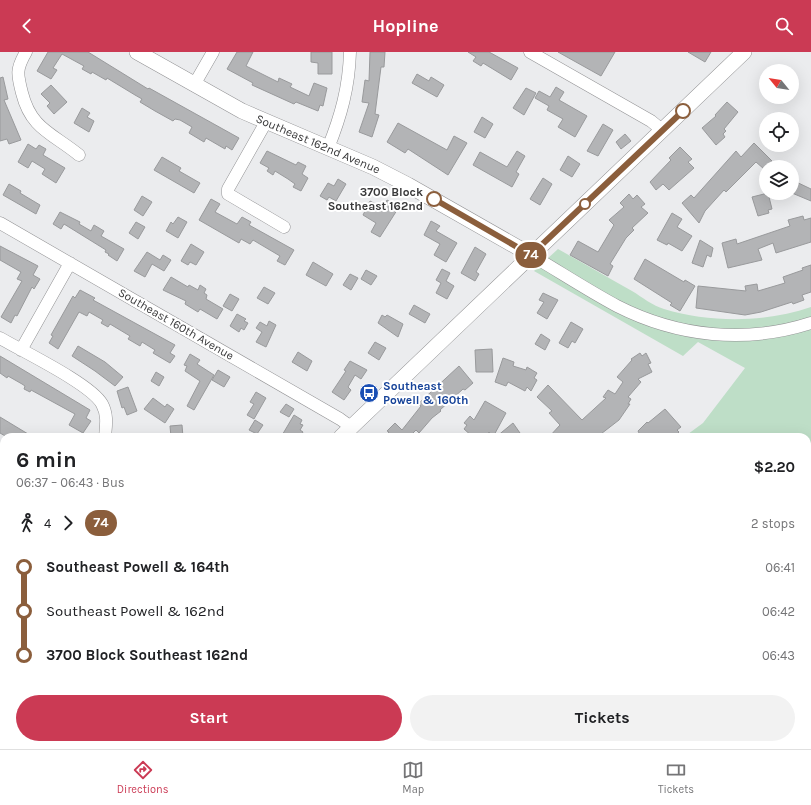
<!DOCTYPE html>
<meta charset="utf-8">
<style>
body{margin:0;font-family:Karla,sans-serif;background:#f2f2f2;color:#202124;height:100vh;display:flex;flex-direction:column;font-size:15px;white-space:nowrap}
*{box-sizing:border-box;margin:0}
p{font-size:13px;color:#757577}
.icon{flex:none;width:22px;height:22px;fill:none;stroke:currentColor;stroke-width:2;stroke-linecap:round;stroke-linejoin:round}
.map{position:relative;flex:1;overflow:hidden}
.details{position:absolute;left:0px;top:381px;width:811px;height:316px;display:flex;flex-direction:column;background:#fff;border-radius:12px 12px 0 0;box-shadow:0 4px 16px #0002}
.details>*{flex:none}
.badge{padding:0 8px;border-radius:13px;font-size:14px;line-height:26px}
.needle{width:26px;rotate:300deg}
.tools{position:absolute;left:759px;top:12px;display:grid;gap:8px}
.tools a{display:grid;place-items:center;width:40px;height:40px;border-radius:50%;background:#fff;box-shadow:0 4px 16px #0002;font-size:20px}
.map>.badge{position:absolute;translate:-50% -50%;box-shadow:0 0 0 2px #fff}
.legs{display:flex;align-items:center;gap:6px;height:44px;padding:0 16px;font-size:13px}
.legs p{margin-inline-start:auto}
.summary{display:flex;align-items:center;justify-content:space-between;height:68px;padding:0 16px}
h1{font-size:22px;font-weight:700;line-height:30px}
.cta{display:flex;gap:8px;margin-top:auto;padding:8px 16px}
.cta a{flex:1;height:46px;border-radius:24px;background:#cb3a54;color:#fff;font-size:16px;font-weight:700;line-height:46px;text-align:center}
.cta a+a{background:#f2f2f2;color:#202124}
ul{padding:0 16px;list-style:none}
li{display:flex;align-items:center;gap:14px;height:44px;font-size:15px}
li i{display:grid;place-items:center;width:6px;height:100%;margin:0 5px;background:currentColor}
li i::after{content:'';width:10px;height:10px;margin:-5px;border:3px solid;border-radius:50%;background:#fff}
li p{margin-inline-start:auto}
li:first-child i{background:linear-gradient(#0000 50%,currentColor 0)}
li:last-child i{background:linear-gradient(currentColor 50%,#0000 0)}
header{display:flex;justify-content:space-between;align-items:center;height:52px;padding:0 16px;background:#cb3a54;color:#fff;font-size:18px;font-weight:700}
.tabs{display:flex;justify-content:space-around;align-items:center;height:56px;border-top:1px solid #e0e0e0;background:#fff;font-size:11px;color:#757577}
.tabs a{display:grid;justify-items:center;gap:2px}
.tabs .selected{color:#cb3a54}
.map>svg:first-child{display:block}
.green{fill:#bedec7}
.building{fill:#b3b4b6;stroke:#999a9c}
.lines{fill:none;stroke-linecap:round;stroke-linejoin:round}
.minor-casing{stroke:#919193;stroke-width:13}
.major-casing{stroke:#919193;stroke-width:16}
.minor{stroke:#fff;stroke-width:12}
.major{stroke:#fff;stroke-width:15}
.line-1-casing{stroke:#fff;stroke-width:9}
.line-1{stroke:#8b5e3c;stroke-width:6}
.stop-1-dot{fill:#fff;stroke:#8b5e3c;stroke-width:2}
.labels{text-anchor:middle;stroke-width:4;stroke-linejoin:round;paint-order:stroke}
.street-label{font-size:12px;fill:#39393a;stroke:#fff}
.stop-label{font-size:12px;font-weight:bold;fill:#39393a;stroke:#fff;text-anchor:end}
.transit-label{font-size:12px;font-weight:bold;fill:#164399;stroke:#fff;text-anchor:start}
</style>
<header><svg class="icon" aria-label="back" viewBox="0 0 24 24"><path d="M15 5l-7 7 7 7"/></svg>Hopline<svg class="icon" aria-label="search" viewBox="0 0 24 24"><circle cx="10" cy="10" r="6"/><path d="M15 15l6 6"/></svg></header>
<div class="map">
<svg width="811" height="697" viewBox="0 0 811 697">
<rect width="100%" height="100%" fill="#ebecee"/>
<path class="green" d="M558 197C583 211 607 225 632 239 642 245 653 254 664 257 711 271 764 271 811 255V697H433L435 693H807V385H684L703 371 745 316 698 290 683 304 534 219Z"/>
<path class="building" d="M48 0H88L148 37 149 36 239 86 232 98 226 94 225 97 206 86 204 90 189 81 192 75 180 68 175 67 173 69 155 59 140 50 142 47 135 43 107 26 106 28 92 20 91 22 82 17 84 14 62 2 53 16 57 18 51 27 37 19Z
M237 0H253L246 14 278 30 279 26 292 32 290 35 309 44 314 31 327 36 323 54 320 53 318 59 296 50 294 52 252 33 253 31 227 17Z
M311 0H332V22H318V11L311 10Z
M370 0H385L384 15H381L375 62 379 63 372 85 359 80 369 51 362 50 365 28 369 29Z
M468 0H489L518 16 511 28 483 11 481 14 473 9 476 5Z
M558 0H615L601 24Z
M688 0H711L705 10Z
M417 22 429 29 431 25 444 33 437 45 412 31Z
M3 25 8 47 4 48 21 88 9 92 7 87 0 89V26Z
M51 33 67 50 54 62 47 54 50 51 41 42Z
M556 35 564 40 559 48 587 64 575 85 558 75 563 67 547 58 549 54 535 46 539 39 550 45Z
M526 36 536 41 524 63 513 56Z
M727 50 738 60 724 77 726 79 723 82 725 85 716 93 702 76 716 64 715 63Z
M82 56 90 61 87 65 94 69 89 80 74 71Z
M482 65 493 72 485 86 474 80Z
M398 71 447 98 454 84 467 91 448 123 408 97 405 101 387 90Z
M603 72 613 78 598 104 587 99Z
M625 82 631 89 621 97 616 90Z
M754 91 772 109 764 117 756 110 726 140 724 138 705 159 699 171 682 151 691 143 694 146 736 99 741 105Z
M28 92 36 97 39 93 46 97 43 103 65 116 56 131 42 122 45 117 32 109 28 116 18 110Z
M680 95 692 107 688 110 694 116 669 138 663 132 656 138 650 130 671 108 669 106Z
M267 99 296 113 298 110 306 114 302 122 308 126 301 139 293 135 295 132 288 127 275 119 273 123 267 119 269 116 260 111Z
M517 99 525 104 516 120 519 122 512 135 473 113 480 100 507 115Z
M568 104 580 112 572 125 560 118Z
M162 105 181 116 179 119 200 131 194 141 154 118Z
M543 126 552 132 540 153 530 147Z
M338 127 346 132 336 149 329 145 327 148 320 144 328 131 334 134Z
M792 128 811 137V149L792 141Z
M9 132 21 139 20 141 40 153 36 162 3 143Z
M768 141 772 157 768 158 769 161 758 164 752 145Z
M629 142 633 147 637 143 645 152 641 155 648 161 632 176 634 178 626 186 610 212 613 214 608 224 570 203 578 189 598 200 614 173 609 168 624 155 620 151Z
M142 144 152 150 143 164 134 158Z
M211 147 220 152 215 160 237 172 242 165 251 170 249 173 294 198 285 213 277 209 280 204 253 188 250 192 241 187 239 191 199 168Z
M387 148 399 155 380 185 371 180 376 171 363 163 370 149 383 156Z
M60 160 80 170 79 172 91 179 94 173 104 179 101 184 124 197 117 209 108 203 109 202 105 200 106 198 64 172 61 177 53 172Z
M672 161 682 167 677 175 692 184 682 199 668 191 667 193 657 188Z
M803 164 804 168 811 166V190L776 201 773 191 758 197 762 208 728 216 722 191 736 187 737 192 790 174 788 168Z
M178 165 187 170 178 186 166 179 171 170 173 172Z
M431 169 440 174 436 179 457 191 446 210 434 203 440 192 424 183Z
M136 170 145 175 138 187 129 181Z
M700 188 713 196 711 205 707 203 703 215 692 211Z
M191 192 204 200 196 213 190 210 188 213 181 209Z
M0 194 38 214 33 223 40 227 34 237 32 235 17 264 15 263 11 271 1 265 22 229 17 227 21 220 0 208Z
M475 195 486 202 476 220 479 222 475 229 461 221Z
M147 200 160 208 163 203 171 208 164 219 152 212 145 225 134 219Z
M645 207 684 230 685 228 695 234 680 259 670 253 672 251 634 227Z
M313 210 333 222 326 234 306 223Z
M811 213V240L802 243 804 248 793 252 792 250 761 260 745 263 696 256 698 234 746 239 745 234 757 232 758 239 785 231 783 225 803 218 802 216Z
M442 217 450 221 446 229 454 234 447 247 436 241 441 231 436 228Z
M366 218 377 224 371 233 361 227Z
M350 222 358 226 351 238 343 233Z
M171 225 188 235 189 233 198 238 200 233 206 237 204 241 207 243 206 247 223 257 217 267 200 257 198 260 185 252 186 249 163 238Z
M264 235 275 241 268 252 257 246Z
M80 238 95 246 93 248 175 293 170 301 175 304 170 311 153 301 155 298 142 290 140 294 128 287 130 284 110 272 108 275 101 271 103 268 89 260 87 264 79 260 58 297 49 291 53 284 51 283 73 244 75 246Z
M543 241 558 248 547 267 537 261 544 250 539 248Z
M230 242 239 247 232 259 223 254Z
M414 253 430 262 425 271 409 262Z
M237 262 246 267 244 269 248 271 244 278 241 276 239 280 230 274Z
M382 263 385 265 387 263 403 272 398 285 378 271Z
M269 269 276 273 266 295 256 290 262 280 256 276 260 270 267 274Z
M571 270 583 277 575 291 572 289 568 296 559 291Z
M541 282 550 288 545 298 535 292Z
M375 290 386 296 379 308 368 301Z
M78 294 105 310 123 325 115 334 95 319 72 304Z
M492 297 493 320H476L475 298Z
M298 300 312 309 307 319 292 310Z
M640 301 642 304 646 301 651 311 648 312 652 320 638 327 641 330 628 345 631 347 628 352H630L619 368 597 385H549L560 373 549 361 552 359 537 345 548 333 582 368 606 346 603 345 608 338 615 342 623 330 617 325 632 308 631 307Z
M190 302 200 308 197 312 214 323 194 358 187 354 200 329 185 319 187 314 184 313Z
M0 304 90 358 86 366 91 369 83 381 69 373 75 362 31 338 30 340 24 337 25 334 22 332 8 324 7 326 0 321Z
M503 306 514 310 513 314 526 318 527 315 537 321 534 326 537 328 531 339 527 335 525 339 508 330 506 334 495 330Z
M350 309 367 318 361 327 355 323 348 335 351 338 344 348 332 340 346 319 344 318Z
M459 314 473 331 465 338 463 337 440 358 441 359 432 366 419 381 416 378 409 385H385L389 380 387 379 395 371 402 378 421 354 418 352Z
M218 318 230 325 224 335 212 328Z
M156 320 164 325 159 334 151 329Z
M128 335 137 359 127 363 124 355 122 356 117 339Z
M256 340 266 346 254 367 247 363 254 352 250 350Z
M153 346 165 355 167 352 174 357 165 371 144 357Z
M485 349 506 361 493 385 489 380 485 385H473L464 377 467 373 464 371 470 364 474 368Z
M286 352 294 357 289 365 280 360Z
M665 357 681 375 677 378 679 380 674 385H635L639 381 638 379 647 370 648 371Z
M294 363 302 368 300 372 303 373 300 378 303 380 300 385H281Z
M0 365 33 385H7L0 381Z
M255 368 263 373 257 382 249 378Z
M513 371 520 381 515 385H496Z
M182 373 183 385H171L170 374Z"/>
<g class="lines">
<defs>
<path id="minor" d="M26 0C16 17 17 22 22 41 31 77 52 81 79 103
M530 0 651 69 662 78
M194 33 213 0
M266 70 228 137V142L284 175
M328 96C341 64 349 35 350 0
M0 171 340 367 351 375
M531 203C560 220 587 238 617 254 678 285 746 292 811 271
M0 286C22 299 91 332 102 352 108 363 106 374 105 385
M21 298 70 211
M0 401 4 404
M0 578 4 581"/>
<path id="major" d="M137 0 242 59 373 115 408 133 531 203
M341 385 744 0
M15 697 19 693"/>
</defs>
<use href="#minor" class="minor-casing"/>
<use href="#major" class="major-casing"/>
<use href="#minor" class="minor"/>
<use href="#major" class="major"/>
</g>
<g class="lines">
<defs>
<path id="line-1" d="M434 147 531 203 683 59"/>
</defs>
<use href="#line-1" class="line-1-casing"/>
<use href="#line-1" class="line-1"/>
</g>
<defs>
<symbol id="bus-disc" viewBox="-11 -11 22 22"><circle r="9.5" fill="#1a4fb4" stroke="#fff"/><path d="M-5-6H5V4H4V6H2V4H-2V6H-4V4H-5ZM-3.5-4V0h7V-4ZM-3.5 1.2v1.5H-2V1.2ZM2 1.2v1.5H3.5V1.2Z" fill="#fff"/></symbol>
</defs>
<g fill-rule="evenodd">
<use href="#bus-disc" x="358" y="330" width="22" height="22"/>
</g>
<g class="stop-1-dot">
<circle cx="683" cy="59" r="7"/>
<circle cx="434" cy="147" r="7"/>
<circle cx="585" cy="152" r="5"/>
</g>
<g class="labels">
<g class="street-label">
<text transform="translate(318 92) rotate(23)" y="4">Southeast 162nd Avenue</text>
<text transform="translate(176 272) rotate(30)" y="4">Southeast 160th Avenue</text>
</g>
<g class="stop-label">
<text x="423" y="144">3700 Block<tspan x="423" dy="14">Southeast 162nd</tspan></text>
</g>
<g class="transit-label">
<text x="383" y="338">Southeast<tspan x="383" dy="14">Powell &amp; 160th</tspan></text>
</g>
</g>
</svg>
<div class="tools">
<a><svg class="needle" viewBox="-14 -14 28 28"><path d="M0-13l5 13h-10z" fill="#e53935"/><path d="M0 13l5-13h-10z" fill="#757577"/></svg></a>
<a><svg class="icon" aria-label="locate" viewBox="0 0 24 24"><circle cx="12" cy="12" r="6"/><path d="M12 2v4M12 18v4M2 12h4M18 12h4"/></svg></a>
<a><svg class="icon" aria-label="layers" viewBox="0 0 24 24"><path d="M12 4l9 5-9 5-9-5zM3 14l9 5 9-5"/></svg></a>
</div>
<b class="badge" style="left:531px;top:203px;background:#8b5e3c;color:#fff">74</b>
<section class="details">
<div class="summary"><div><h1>6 min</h1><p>06:37 – 06:43 · Bus</p></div><b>$2.20</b></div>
<div class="legs"><svg class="icon" aria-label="walk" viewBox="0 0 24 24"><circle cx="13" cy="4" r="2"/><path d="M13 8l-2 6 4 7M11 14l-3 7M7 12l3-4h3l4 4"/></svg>4<svg class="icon" aria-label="forward" viewBox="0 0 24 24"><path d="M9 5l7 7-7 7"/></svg><b class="badge" style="background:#8b5e3c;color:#fff">74</b><p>2 stops</p></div>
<ul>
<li><i style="color:#8b5e3c"></i><b>Southeast Powell &amp; 164th</b><p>06:41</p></li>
<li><i style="color:#8b5e3c"></i><span>Southeast Powell &amp; 162nd</span><p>06:42</p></li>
<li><i style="color:#8b5e3c"></i><b>3700 Block Southeast 162nd</b><p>06:43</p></li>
</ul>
<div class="cta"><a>Start</a><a>Tickets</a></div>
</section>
</div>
<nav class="tabs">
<a class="selected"><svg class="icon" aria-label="directions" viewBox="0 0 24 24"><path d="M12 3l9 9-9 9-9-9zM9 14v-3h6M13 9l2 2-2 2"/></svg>Directions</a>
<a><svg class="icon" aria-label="map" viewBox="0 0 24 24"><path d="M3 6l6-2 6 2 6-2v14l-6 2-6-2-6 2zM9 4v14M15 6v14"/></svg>Map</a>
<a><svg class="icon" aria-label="tickets" viewBox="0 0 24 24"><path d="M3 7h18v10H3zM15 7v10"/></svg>Tickets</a>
</nav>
